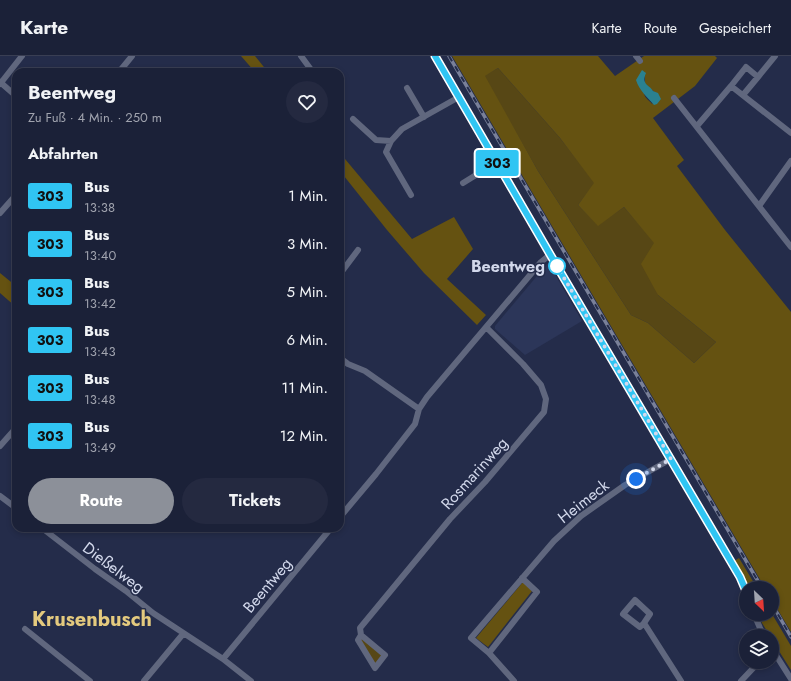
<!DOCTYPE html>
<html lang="de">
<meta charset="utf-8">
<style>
body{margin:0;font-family:Jost,sans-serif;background:#242940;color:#f1f3f6;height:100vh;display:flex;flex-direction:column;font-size:15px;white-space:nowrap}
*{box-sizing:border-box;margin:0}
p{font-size:13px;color:#a0a3ae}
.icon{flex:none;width:22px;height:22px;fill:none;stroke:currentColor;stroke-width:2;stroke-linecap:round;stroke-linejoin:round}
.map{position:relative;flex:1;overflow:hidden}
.drawer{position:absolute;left:12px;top:12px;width:332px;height:464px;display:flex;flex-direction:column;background:#1b2138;border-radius:12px;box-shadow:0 2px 6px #0003,0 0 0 1px #393e53}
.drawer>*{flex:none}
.badge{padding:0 8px;border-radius:3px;font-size:14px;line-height:26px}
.needle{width:26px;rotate:155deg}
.buttons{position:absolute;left:739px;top:525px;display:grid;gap:8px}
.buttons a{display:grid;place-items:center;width:40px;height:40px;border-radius:50%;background:#1b2138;box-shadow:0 2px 6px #0003,0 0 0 1px #393e53;font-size:20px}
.you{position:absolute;width:20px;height:20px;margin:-10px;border:3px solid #fff;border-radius:50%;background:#1a73e8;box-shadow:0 0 0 6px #1a73e833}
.map>.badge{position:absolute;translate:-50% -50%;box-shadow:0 0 0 2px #fff}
h2{padding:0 16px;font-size:15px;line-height:36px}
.round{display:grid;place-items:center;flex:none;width:42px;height:42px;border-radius:21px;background:#242940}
.head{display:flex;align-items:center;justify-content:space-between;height:68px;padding:0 16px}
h1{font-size:19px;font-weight:700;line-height:30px}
.button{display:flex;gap:8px;margin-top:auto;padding:8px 16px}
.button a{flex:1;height:46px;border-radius:24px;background:#8c9099;color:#fff;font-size:16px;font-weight:700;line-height:46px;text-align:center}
.button a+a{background:#242940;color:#f1f3f6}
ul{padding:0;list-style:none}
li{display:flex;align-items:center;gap:12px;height:48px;padding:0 16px}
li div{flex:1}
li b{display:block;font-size:15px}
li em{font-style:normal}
li .badge{min-width:44px;font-weight:700;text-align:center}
header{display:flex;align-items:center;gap:24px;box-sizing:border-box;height:56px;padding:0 20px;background:#1b2138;border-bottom:1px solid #393e53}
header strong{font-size:19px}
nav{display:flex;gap:22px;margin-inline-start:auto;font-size:14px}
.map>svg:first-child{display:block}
.built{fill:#2c3659}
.green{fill:#574715}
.forest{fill:#655211;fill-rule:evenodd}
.water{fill:#2a8190}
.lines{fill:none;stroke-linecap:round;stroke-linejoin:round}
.minor{stroke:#60677e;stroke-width:6}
.rail-casing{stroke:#798099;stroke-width:3.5}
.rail{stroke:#242c4a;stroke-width:2;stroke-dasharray:6;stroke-linecap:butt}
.line-casing{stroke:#fff;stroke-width:9}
.line{stroke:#30c5f3;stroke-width:6}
.walk{stroke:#d2d8eb;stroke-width:4;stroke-dasharray:0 7.2}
.stop-dot{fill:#fff;stroke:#30c5f3;stroke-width:2}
.labels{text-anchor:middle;stroke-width:3;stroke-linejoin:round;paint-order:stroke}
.stop-label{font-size:16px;font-weight:bold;fill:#d2d8eb;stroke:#242c4a;text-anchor:end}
.street-label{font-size:16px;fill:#d2d8eb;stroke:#242c4a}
.district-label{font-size:20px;font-weight:bold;fill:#e4ca7e;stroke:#242c4a}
</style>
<header>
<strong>Karte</strong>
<nav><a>Karte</a><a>Route</a><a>Gespeichert</a></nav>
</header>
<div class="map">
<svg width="791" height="625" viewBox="0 0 791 625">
<rect width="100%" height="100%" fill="#242c4a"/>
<path class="built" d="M547 208H549L582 265 525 299 495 273V270Z"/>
<path class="green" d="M498 12 560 82 595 127 578 149 598 169 624 151 655 187 658 239 716 286 694 307 648 267 631 259 538 115 484 20Z
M361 579 385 599 375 612 358 584Z"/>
<path class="forest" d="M241 0H255L268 16H255Z
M452 0H598L615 20 644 0H715L717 2 695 30 653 62 684 104 677 110 725 174 791 256V576L772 544V532H765ZM498 12 560 82 594 127 578 149 598 170 624 151 654 187 641 208 658 239 716 286 694 307 648 267 631 259 538 115 485 20ZM645 15V28L658 39V41L652 48C651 46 649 45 648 44 640 37 644 24 645 15Z
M340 97 412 183 454 161 473 193 447 223 486 259 477 269 424 217 387 174 340 115Z
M0 217 16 230V251L0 237Z
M739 502 757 532H749L734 505Z
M523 526 532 535 488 591 476 582Z
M758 558H772L791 590V614L772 584V580H770L762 567Z"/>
<path class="water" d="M642 14 646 17C641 29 649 28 653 35L658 37 661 43 657 48 654 49C648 42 639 34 636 24Z"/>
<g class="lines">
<path class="minor" d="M301 0 312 15
M435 0 558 212 740 521 746 535
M636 0 640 5
M119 16 132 0
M758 21 775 0
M0 26 16 40
M0 28 22 0
M407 32 424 61
M743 39 758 21 746 11 731 30 791 77
M674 42 791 191
M353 63 376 84 391 85
M697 70 731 30
M463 127 497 106
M411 139 386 96 391 85 402 73 459 41
M759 150 791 105
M0 157 16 139
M340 218 358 194
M340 302 348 308 365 315 419 353
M0 390 16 372
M0 440 16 452
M340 461 376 418 415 368 419 353 427 341 541 206 551 198
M42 472 95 513 126 535 153 557 223 603 251 625
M754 558 760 572 764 580
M644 567 640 571 623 558 635 544 650 558 644 567 681 625
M25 573 90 625
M361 579 385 599 375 612 358 584 361 579 360 572 450 463 485 426 544 356 546 343 541 329 523 308 486 271
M772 593 791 623
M489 597 537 536 522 522
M223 603 331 472
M144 625 183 578
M514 625 489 597 471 582 554 485 581 460 625 429 671 403
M741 625 759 606"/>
<defs>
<path id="rail" d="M449 0 762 532
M772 548 791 581"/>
</defs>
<use href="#rail" class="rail-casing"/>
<use href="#rail" class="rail"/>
</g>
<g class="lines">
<defs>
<path id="line" d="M435 0 558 212 740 521 746 535"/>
</defs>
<use href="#line" class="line-casing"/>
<use href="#line" class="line"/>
<path class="walk" d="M557 210 671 403 636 423"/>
</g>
<circle class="stop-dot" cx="557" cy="210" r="8"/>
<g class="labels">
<g class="stop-label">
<text x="545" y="216">Beentweg</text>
</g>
<g class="street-label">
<text transform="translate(474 417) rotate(-48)" y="6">Rosmarinweg</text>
<text transform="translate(583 445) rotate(-38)" y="6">Heimeck</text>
<text transform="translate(114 511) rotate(37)" y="6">Dießelweg</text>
<text transform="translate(267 529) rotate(-50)" y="6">Beentweg</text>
</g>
<g class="district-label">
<text x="92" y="570">Krusenbusch</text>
</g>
</g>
</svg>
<div class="buttons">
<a><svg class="needle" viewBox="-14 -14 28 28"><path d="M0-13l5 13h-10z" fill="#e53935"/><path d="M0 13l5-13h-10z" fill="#a0a3ae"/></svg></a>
<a><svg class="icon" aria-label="layers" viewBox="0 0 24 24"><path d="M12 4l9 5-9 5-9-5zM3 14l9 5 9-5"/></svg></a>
</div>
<div class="you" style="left:636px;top:423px"></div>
<b class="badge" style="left:497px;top:107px;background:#30c5f3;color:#111">303</b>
<section class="drawer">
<div class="head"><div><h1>Beentweg</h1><p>Zu Fuß · 4 Min. · 250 m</p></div><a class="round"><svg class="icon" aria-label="heart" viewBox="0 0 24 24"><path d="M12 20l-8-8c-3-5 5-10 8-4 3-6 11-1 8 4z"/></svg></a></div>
<h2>Abfahrten</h2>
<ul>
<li><span class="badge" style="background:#30c5f3;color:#111">303</span><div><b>Bus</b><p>13:38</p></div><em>1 Min.</em></li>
<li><span class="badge" style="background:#30c5f3;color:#111">303</span><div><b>Bus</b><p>13:40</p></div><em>3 Min.</em></li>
<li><span class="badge" style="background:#30c5f3;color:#111">303</span><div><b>Bus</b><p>13:42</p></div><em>5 Min.</em></li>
<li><span class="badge" style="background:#30c5f3;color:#111">303</span><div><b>Bus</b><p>13:43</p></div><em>6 Min.</em></li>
<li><span class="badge" style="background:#30c5f3;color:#111">303</span><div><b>Bus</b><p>13:48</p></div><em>11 Min.</em></li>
<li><span class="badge" style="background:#30c5f3;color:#111">303</span><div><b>Bus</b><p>13:49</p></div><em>12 Min.</em></li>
</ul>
<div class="button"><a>Route</a><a>Tickets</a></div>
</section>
</div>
